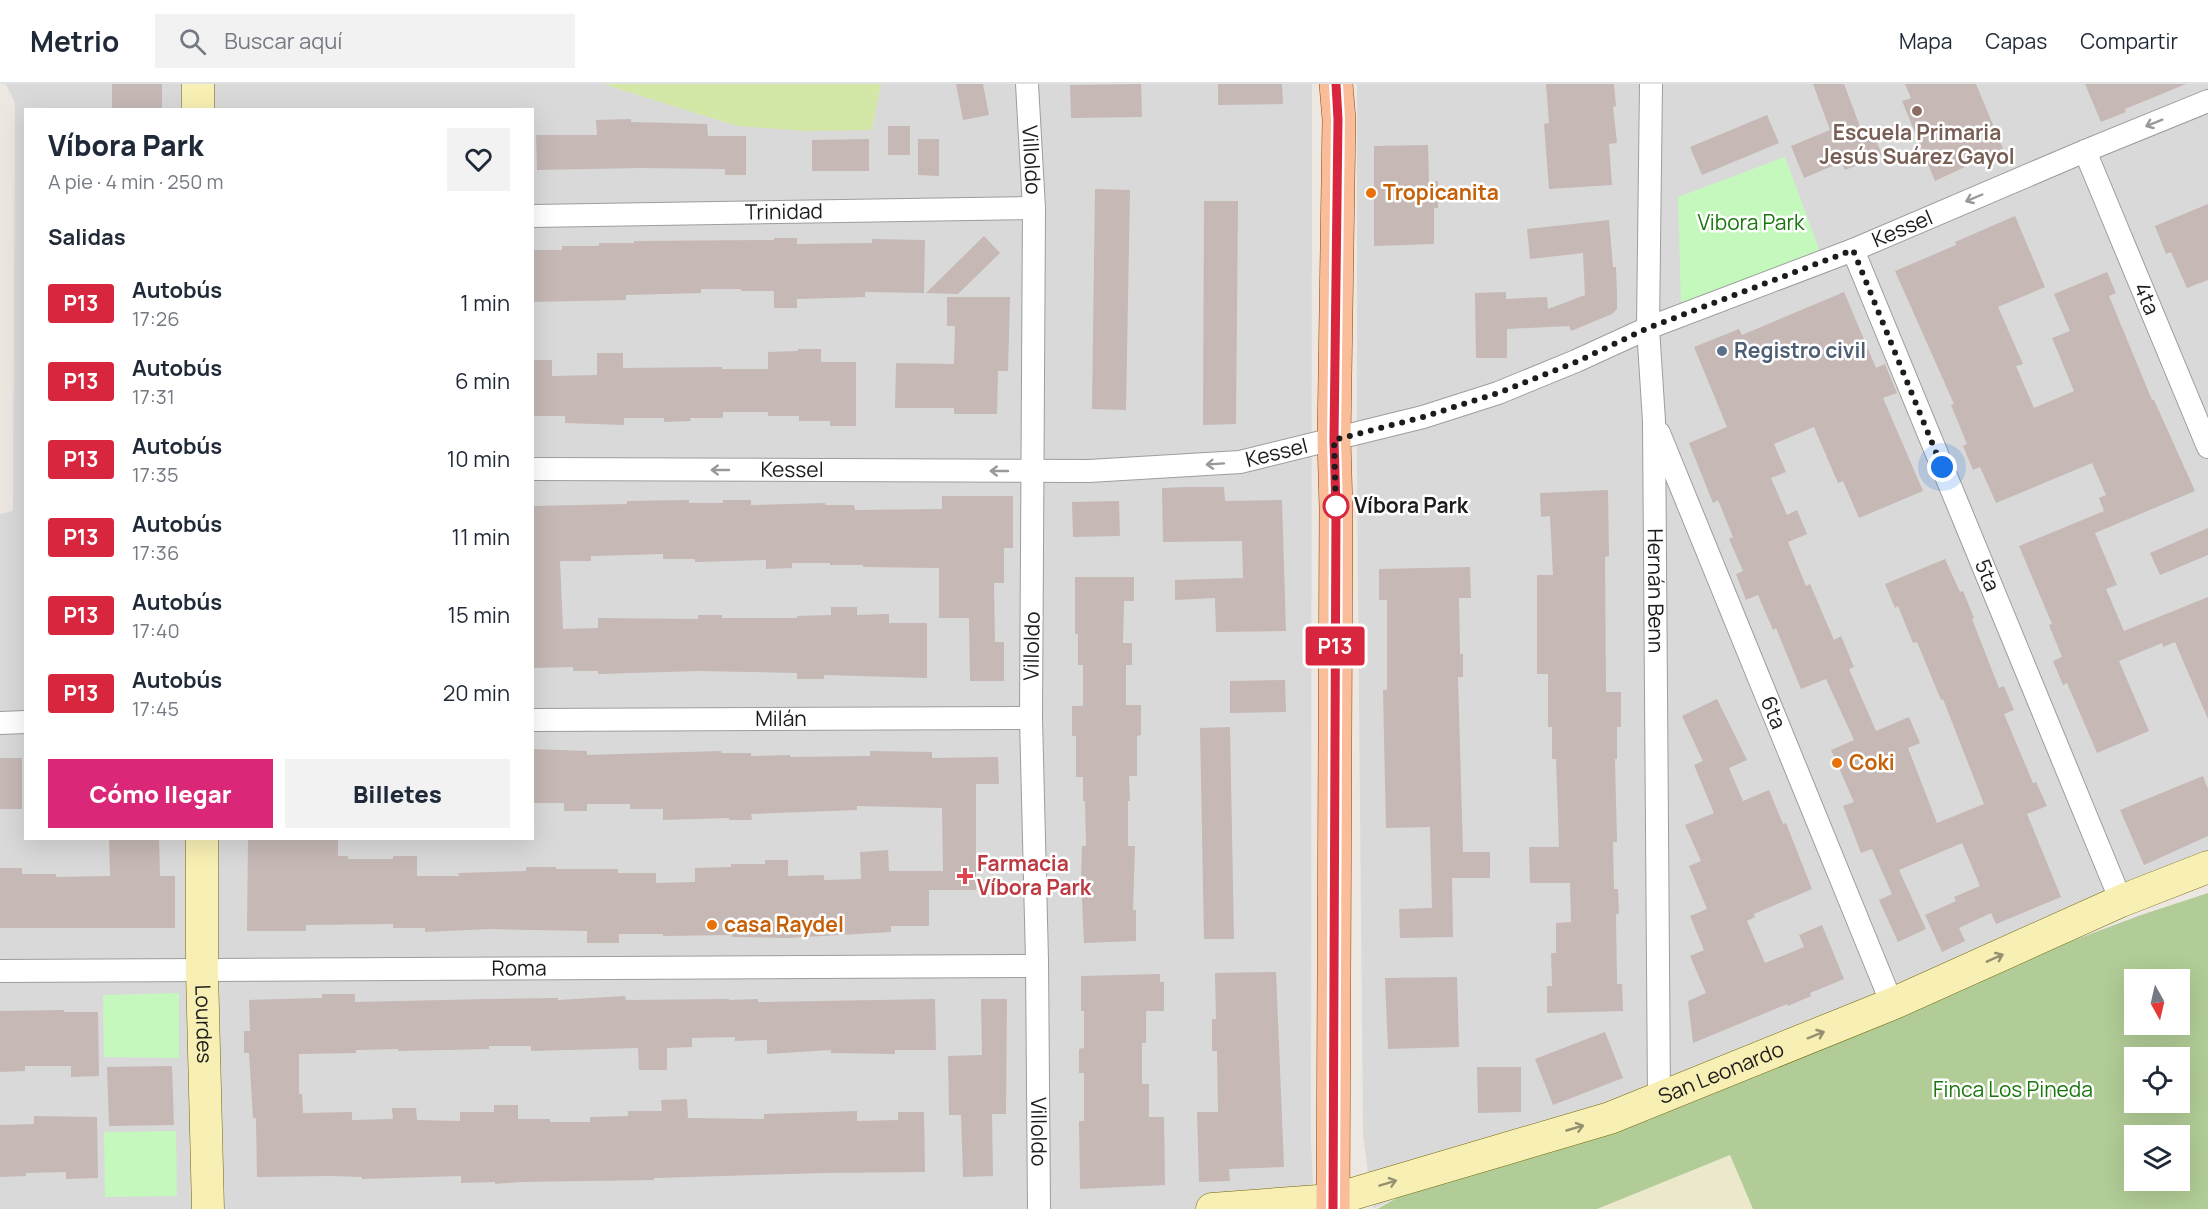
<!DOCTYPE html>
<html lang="es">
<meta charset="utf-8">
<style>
body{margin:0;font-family:Manrope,sans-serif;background:#f2f2f3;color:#1f2937;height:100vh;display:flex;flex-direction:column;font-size:22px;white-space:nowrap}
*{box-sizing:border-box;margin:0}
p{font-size:20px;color:#747a83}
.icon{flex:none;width:33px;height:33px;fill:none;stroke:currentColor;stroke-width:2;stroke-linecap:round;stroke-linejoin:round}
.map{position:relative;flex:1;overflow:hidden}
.panel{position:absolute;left:24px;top:24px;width:510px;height:732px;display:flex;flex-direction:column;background:#fff;border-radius:0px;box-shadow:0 6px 24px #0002}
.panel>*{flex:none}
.badge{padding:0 12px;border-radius:4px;font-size:21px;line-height:39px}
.needle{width:39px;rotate:172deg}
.controls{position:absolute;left:2124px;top:885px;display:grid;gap:12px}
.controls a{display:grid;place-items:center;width:66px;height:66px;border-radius:0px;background:#fff;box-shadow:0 6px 24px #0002;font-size:30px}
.you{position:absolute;width:30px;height:30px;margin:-15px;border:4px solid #fff;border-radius:50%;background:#1a73e8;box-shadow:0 0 0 9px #1a73e833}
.map>.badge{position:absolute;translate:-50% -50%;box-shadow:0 0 0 3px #fff}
h2{padding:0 24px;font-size:22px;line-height:54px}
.round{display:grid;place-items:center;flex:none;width:63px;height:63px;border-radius:0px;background:#f2f2f3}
.headline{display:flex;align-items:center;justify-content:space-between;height:102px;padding:0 24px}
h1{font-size:28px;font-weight:800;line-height:45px}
.cta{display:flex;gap:12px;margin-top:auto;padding:12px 24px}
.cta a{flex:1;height:69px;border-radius:0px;background:#db2777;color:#fff;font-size:24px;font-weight:800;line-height:69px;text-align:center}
.cta a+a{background:#f2f2f3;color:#1f2937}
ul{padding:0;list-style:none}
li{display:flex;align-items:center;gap:18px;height:78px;padding:0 24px}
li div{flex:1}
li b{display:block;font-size:22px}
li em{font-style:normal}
li .badge{min-width:66px;font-weight:700;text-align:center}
header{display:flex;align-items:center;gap:36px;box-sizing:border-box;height:84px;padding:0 30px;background:#fff;border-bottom:2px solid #e0e1e3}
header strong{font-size:28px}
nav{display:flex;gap:33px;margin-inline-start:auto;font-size:21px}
.search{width:420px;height:54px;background:#f2f2f3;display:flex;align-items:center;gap:15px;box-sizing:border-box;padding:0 21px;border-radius:0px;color:#747a83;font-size:22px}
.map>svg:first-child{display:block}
.residential{fill:#dad9d9;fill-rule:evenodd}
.farmland{fill:#ece8cc}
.grass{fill:#d3e8a7}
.forest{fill:#b1cc96;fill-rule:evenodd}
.park{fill:#c4f8bd}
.building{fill:#c5b8b5}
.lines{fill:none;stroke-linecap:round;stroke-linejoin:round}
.street-casing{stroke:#9d9d9d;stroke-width:24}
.secondary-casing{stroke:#706706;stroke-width:33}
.primary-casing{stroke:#924602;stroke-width:34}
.street{stroke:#fff;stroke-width:22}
.secondary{stroke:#f8efb4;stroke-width:32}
.primary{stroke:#fabd99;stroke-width:33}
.oneway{stroke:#999}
.oneway2{stroke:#959070}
.line-casing{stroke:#fff;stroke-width:14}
.line{stroke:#d7263d;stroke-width:9}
.walk{stroke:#1c1c1c;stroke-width:6;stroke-dasharray:0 10.8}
.education-dot{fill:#8d6e63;stroke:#fff;stroke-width:2}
.food-dot{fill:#e8710a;stroke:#fff;stroke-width:2}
.service-dot{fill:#5c6f8a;stroke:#fff;stroke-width:2}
.stop-dot{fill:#fff;stroke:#d7263d;stroke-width:3}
.health-dot{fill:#e0444e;stroke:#fff;stroke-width:2}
.labels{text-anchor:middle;stroke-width:5;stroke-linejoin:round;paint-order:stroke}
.education-label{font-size:21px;font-weight:bold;fill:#785e54;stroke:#fff}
.street-label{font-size:21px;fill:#1c1c1c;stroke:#fff}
.food-label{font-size:21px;font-weight:bold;fill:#c56008;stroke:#fff;text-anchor:start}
.park-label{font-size:21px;fill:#18770c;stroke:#fff}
.service-label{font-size:21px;font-weight:bold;fill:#4e5e75;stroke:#fff;text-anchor:start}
.stop-label{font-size:21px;font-weight:bold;fill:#1c1c1c;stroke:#fff;text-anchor:start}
.health-label{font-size:21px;font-weight:bold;fill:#be3a42;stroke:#fff;text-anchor:start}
</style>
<header>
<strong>Metrio</strong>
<div class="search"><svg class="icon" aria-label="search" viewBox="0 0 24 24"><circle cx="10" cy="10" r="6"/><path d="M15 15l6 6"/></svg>Buscar aquí</div>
<nav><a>Mapa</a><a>Capas</a><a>Compartir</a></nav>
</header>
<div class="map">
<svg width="2208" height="1125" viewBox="0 0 2208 1125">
<rect width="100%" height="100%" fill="#ede7e1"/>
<path class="residential" d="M6 0H603L737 42 872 45 881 0H1312L1311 1055 1314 1125H0V430L13 427 15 19ZM26 26H532V754H26Z
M1357 0H2208V797L1894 924 1649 1036 1406 1109 1373 1125 1363 1051 1357 396Z"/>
<path class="farmland" d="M1730 1070 1753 1125H1597Z"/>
<path class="grass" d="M603 0H881L872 46 805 47 737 42Z"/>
<path class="forest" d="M2208 809V1125H1753L1730 1071 1597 1125H1377L1406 1109 1503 1082 1649 1036 1894 924 2141 831ZM2134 896H2180V940H2134ZM2134 974H2180V1018H2134ZM2134 1052H2180V1096H2134Z"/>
<path class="park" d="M1785 73 1820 168 1681 219 1678 113Z
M179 909V974L104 973 103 911Z
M176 1047 177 1112 105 1113 104 1048Z"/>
<path class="building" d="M112 0H162V24L112 25Z
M956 0H983L989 31 963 36Z
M1141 0 1142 33 1071 34 1070 1Z
M1218 0H1282L1283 20 1218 21Z
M1546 0H1614L1616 22 1613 23 1617 59 1609 60 1612 101 1549 105 1544 40 1549 39Z
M1813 0H1844L1861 45 1870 41 1882 71 1845 86 1842 78 1804 94 1791 62 1830 46Z
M1905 0H1976L2003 65 1935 97 1902 17 1911 14Z
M2085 0H2186L2125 25 2126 28 2101 38Z
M1767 31 1779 59 1702 91 1690 63Z
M631 35V38L707 40 708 52H746V91H725V85L640 84 537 86 536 51H597L596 36Z
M888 42H910V71H888Z
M869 55V87H812V56Z
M918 55H939V92L918 91Z
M1428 61 1429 98 1438 97V124H1434V160L1374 162V62Z
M1095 105 1130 106 1126 326 1092 325Z
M1204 117H1238L1236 340 1203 341Z
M2208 120V196L2187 204 2171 168 2166 170 2155 142Z
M2015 132 2045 203 1998 223 2023 280 2016 282 2034 324 2074 307 2052 254 2070 247 2054 210 2107 188 2116 209 2109 212 2152 316H2154L2195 407 2095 449 2117 501 2106 505 2124 547 2208 513V635L2175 558 2163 563 2162 559 2119 577 2149 647 2097 669 2067 599 2063 601 2053 577 2062 573 2049 541 2052 540 2019 462 2104 427 2099 414 2106 411 2092 379 1996 419 1980 383 1973 386 1963 362 1967 360 1951 321 1954 320 1895 187 1956 161 1955 158Z
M1609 136 1613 183H1616L1617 211V225L1612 230 1571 247 1569 242 1507 245V274H1476L1475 209 1506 208V215L1547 213 1548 225 1585 211 1583 169 1530 175 1527 145Z
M984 152 1000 169 958 210 926 209Z
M774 154H797V160L872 159V155L925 156 924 209 865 208V213L797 215V224H774V207H741V205H701V209L626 211V216L532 218V166H562V162H599V159H634V157L774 156Z
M1844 208 1876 284 1885 280 1897 309 1883 314 1923 407 1859 434 1843 397 1838 399 1814 343 1774 360 1786 388 1771 394 1787 431 1797 426 1807 450 1788 458 1806 502 1810 500 1834 556 1841 552 1854 583 1849 585 1876 647 1909 633 1920 659 1908 664 1937 739 1984 720 1943 615 1941 616 1917 558 1913 559 1898 522 1895 524 1885 500 1945 475 1960 508 1963 507 1974 534 1972 535 1999 604 2004 602 2014 626 2004 630 2033 699 2036 698 2047 722 2027 730 2061 813 1996 840 1991 829 1959 844 1965 857 1942 868 1925 831 1956 817 1954 813 1980 802 1962 759 1899 786 1926 845 1898 858 1879 816 1892 810 1872 765 1861 769 1843 722 1854 718 1831 666 1854 656 1826 595 1801 605 1776 544 1773 546 1758 511 1746 516 1736 490 1743 487 1729 455 1733 453 1718 416 1713 419 1689 359 1727 343 1694 263 1739 245 1742 251Z
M947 213H1010L1008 287H998L997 330H954V324H895L896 279 954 280 955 242H947Z
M798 265H821V278H856V342H830V337H799V332H768V328H723V334H690L691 337 664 338V334H624V341L565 339V332H532V276H552V292L597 291V269H623V284L722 283V285H768V268L798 267Z
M1186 403H1224L1225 417 1282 416 1286 547 1216 548 1215 514 1175 516V496L1243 494 1242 457 1163 458 1162 404Z
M1608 406 1609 472 1605 473 1606 608H1621V643H1617V675H1615L1617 758H1613L1614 805H1618L1619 830H1616L1617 900H1622L1623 927 1547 929V902H1552L1551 869H1556V839L1571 838 1570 799H1530L1529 763H1559L1556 675H1552V643H1548V590H1537V491H1553L1550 432 1541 433 1540 409Z
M942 412H1013V464H1004V499H994L995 558H1004V597H970L969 534H939V484L863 483V481H830V479H792V484L766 485V476L695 478V475H663V470L591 472V477H560L563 545 598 544V534L698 535V531H722V534H797V532L831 531V523H857V531L889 530V539H927V594L824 591V595H797V589L698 587 598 590V587H573V583L533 584V422L627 420V417L689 416V419H723V416H751V421L825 419V421H854L855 426 942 425Z
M1119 417 1120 452 1073 453 1072 418Z
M2208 444V471L2160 491 2150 469Z
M1470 483 1471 514H1459L1460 570H1463V593H1458L1463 768H1490V794H1452L1453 853 1400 854 1399 825 1432 824 1430 743 1386 744 1383 606H1387V516H1379V485Z
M1075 493H1134V517H1124L1123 559H1132V581H1126V621H1141V651L1137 652V692H1129L1130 717H1128V762H1135L1133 826H1136V857L1084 859 1081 796 1082 762H1086L1085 717H1083V693H1076V652H1072V622H1083V581H1078V550H1075Z
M1285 596 1286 628 1230 629V597Z
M1717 615 1747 676 1729 684 1743 717 1769 706 1783 740 1786 739 1812 805 1754 830 1755 833 1747 837 1765 879 1804 863 1799 851 1822 841 1844 895 1810 909 1811 912 1788 922 1787 920 1693 959 1688 917 1706 909 1690 872 1704 866 1690 832 1707 825 1689 782 1701 777 1685 741 1714 729 1694 681 1703 677 1682 632Z
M1230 643 1234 855H1204L1200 644Z
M532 665 587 667V671L721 667V669H751V672L790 671V673L870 672V667L932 668V674L998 673 999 700H976V806H929V842H891V848L788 854 732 853V851L663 852V850H619V859H587V847L489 845 425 848V844H393V840L306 841V847H247L248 754H338V772H348V775H393V772H417V792H459L458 789 526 787V783H556V785H618V789H656V799L695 798V784L731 783V780H765V776H788V792L824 791V796L861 795 860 768 888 766 889 787H943L942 724 857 722V726L751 730 752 736H729V734L663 736V725H630V720H587V727H564V719H532Z
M0 674H22V725H0Z
M2203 692 2208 705V752L2144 781 2120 726Z
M109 754H159L160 792H175V844H0V784H22V790H56V793L110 792Z
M1276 888 1284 1083 1229 1085 1230 1097 1199 1098 1197 1028H1218L1217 967H1212V935H1216L1215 889Z
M1160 890V898H1164V927H1146V959H1142V1000H1149V1033H1164L1165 1101 1080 1105 1079 1037H1084V989H1079V965L1084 964V927H1081V892Z
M1457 893 1459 963 1388 965 1385 894Z
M322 910H355V918L488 915 558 914V916L625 912 626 916 729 915V916L758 915V918L935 915 936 966H895V970L831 969V966L767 970V956L735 957V953L692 954V963L667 964V986H639L638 964 531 967V962H489V965L398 967V965L356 966V969L299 970V1010H302L303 1029 352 1028V1036L393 1035 392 1024H416L417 1036 460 1037V1028H494V1021H518V1035H550V1038H590V1033L628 1032V1027H662L661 1016 687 1015 688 1034 764 1035V1030L857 1027V1037L898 1036V1028H924L925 1088 825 1089 654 1094V1096L519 1098 495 1100V1098L461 1099V1092L362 1095V1093L329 1092 257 1093 256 1034H253L249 969H244V947H250L249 916 322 914Z
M981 915H1007L1006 1030H992L993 1092 963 1093 961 1031H949L948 972 982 971Z
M64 926V928H98L99 992 71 993V982H25V987L0 988V927Z
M1605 948 1623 994 1553 1021 1535 975Z
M172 982 174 1041 109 1042 107 983Z
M1477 983H1521V1028L1478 1029Z
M34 1032 97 1033 98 1094 66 1095V1088L26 1089V1092L0 1093V1041L34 1040Z"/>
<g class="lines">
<defs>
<g id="street">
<path id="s1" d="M1027 0 1034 124 1031 634 1037 876 1039 1125"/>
<path id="s2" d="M1651 0 1648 244 1654 337 1659 1015"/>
<path id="s3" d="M2085 67 2208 363"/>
<path id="s4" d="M532 132 1034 124"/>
<path id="s5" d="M1853 166 2121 817"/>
<path id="s6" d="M1659 349 1892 920"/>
<path id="s7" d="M532 385 1089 387 1240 378 1423 333 1498 309 1576 277 1648 244 1853 166 2085 67 2208 17"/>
<path id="s8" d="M532 636 1031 634"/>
<path d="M0 639 26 638"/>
<path id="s9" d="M0 887 1037 882"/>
</g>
<g id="secondary">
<path d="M198 26V0"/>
<path id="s10" d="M202 754V887L208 1125"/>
<path id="s11" d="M1212 1125 1332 1116 1610 1034 1892 920 2121 817 2208 783"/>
</g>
<path id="primary" d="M1333 1125 1336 424 1334 356 1339 35 1336 0"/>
</defs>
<use href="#street" class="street-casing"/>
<use href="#secondary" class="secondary-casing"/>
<use href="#primary" class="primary-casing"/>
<use href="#street" class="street"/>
<use href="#secondary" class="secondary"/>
<use href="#primary" class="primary"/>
</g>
<defs><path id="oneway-shaft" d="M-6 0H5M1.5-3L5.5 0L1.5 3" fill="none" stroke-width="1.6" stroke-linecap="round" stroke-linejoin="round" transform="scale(1.5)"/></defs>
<g class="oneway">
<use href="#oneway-shaft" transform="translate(2154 39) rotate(158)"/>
<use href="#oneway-shaft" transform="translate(1974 114) rotate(157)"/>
<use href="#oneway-shaft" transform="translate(1215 380) rotate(176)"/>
<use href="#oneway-shaft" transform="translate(720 386) rotate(-180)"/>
<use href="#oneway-shaft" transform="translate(999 387) rotate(-180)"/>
</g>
<g class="oneway2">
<use href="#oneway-shaft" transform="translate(1995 874) rotate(-24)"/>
<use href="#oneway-shaft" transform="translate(1816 951) rotate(-22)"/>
<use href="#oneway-shaft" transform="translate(1575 1044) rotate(-16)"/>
<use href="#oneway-shaft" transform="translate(1388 1099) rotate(-17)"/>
</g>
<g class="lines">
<defs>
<path id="line" d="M1333 1125 1336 424 1334 356 1338 35 1336 0"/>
</defs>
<use href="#line" class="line-casing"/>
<use href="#line" class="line"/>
<path class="walk" d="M1336 422V424L1334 356 1423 333 1498 309 1576 278 1648 244 1853 166 1942 383"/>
</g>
<circle class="education-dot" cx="1917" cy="27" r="6"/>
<g class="food-dot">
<circle cx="1371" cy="109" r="6"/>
<circle cx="1837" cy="679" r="6"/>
<circle cx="712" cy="841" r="6"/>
</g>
<circle class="service-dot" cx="1722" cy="267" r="6"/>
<circle class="stop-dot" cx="1336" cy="422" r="12"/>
<path class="health-dot" d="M962 783h6v6h6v6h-6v6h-6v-6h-6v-6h6z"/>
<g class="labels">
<g class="education-label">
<text x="1917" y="56">Escuela Primaria<tspan x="1917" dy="24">Jesús Suárez Gayol</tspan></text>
</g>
<g class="street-label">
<text dy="7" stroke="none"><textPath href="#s1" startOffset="76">Villoldo</textPath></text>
<text dy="7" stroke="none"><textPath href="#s4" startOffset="252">Trinidad</textPath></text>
<text dy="7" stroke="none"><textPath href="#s7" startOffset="1412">Kessel</textPath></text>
<text dy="7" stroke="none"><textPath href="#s3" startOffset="160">4ta</textPath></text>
<text dy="7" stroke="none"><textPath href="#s7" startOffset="746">Kessel</textPath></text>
<text dy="7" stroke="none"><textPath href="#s7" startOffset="260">Kessel</textPath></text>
<text dy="7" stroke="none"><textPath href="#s5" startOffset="352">5ta</textPath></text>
<text dy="7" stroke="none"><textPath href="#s2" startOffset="507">Hernán Benn</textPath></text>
<text transform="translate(1032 562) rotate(-89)" y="7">Villoldo</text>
<text dy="7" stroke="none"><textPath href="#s6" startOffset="302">6ta</textPath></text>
<text dy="7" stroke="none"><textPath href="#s8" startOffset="249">Milán</textPath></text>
<text dy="7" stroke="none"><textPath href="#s9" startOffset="519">Roma</textPath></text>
<text dy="7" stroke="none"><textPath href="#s10" startOffset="186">Lourdes</textPath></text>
<text dy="7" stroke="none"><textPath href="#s11" startOffset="530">San Leonardo</textPath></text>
<text dy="7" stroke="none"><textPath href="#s1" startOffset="1048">Villoldo</textPath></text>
</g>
<g class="food-label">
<text x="1383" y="116">Tropicanita</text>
<text x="1849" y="686">Coki</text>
<text x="724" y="848">casa Raydel</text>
</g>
<g class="park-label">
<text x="1751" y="146">Vibora Park</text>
<text x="2013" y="1013">Finca Los Pineda</text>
</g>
<g class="service-label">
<text x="1734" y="274">Registro civil</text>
</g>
<g class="stop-label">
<text x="1354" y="429">Víbora Park</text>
</g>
<g class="health-label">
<text x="977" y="787">Farmacia<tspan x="977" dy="24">Víbora Park</tspan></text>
</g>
</g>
</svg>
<div class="controls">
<a><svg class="needle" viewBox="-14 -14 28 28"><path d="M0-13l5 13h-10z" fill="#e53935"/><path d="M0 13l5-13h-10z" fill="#747a83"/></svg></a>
<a><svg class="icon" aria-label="locate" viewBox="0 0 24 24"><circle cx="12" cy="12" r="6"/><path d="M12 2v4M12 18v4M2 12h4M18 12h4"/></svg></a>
<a><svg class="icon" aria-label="layers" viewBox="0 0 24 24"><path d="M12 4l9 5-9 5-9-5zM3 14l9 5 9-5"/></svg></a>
</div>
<div class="you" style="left:1942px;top:383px"></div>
<b class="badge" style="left:1335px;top:562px;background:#d7263d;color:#fff">P13</b>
<section class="panel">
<div class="headline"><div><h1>Víbora Park</h1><p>A pie · 4 min · 250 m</p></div><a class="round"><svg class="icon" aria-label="heart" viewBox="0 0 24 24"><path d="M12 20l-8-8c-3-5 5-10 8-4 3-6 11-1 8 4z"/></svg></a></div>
<h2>Salidas</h2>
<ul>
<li><span class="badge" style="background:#d7263d;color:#fff">P13</span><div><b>Autobús</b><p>17:26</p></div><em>1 min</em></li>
<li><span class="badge" style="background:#d7263d;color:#fff">P13</span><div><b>Autobús</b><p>17:31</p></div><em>6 min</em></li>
<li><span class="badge" style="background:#d7263d;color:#fff">P13</span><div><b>Autobús</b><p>17:35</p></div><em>10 min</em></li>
<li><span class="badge" style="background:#d7263d;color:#fff">P13</span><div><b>Autobús</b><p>17:36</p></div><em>11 min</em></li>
<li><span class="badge" style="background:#d7263d;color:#fff">P13</span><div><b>Autobús</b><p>17:40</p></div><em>15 min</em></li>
<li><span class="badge" style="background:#d7263d;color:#fff">P13</span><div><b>Autobús</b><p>17:45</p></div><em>20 min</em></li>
</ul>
<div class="cta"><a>Cómo llegar</a><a>Billetes</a></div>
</section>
</div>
